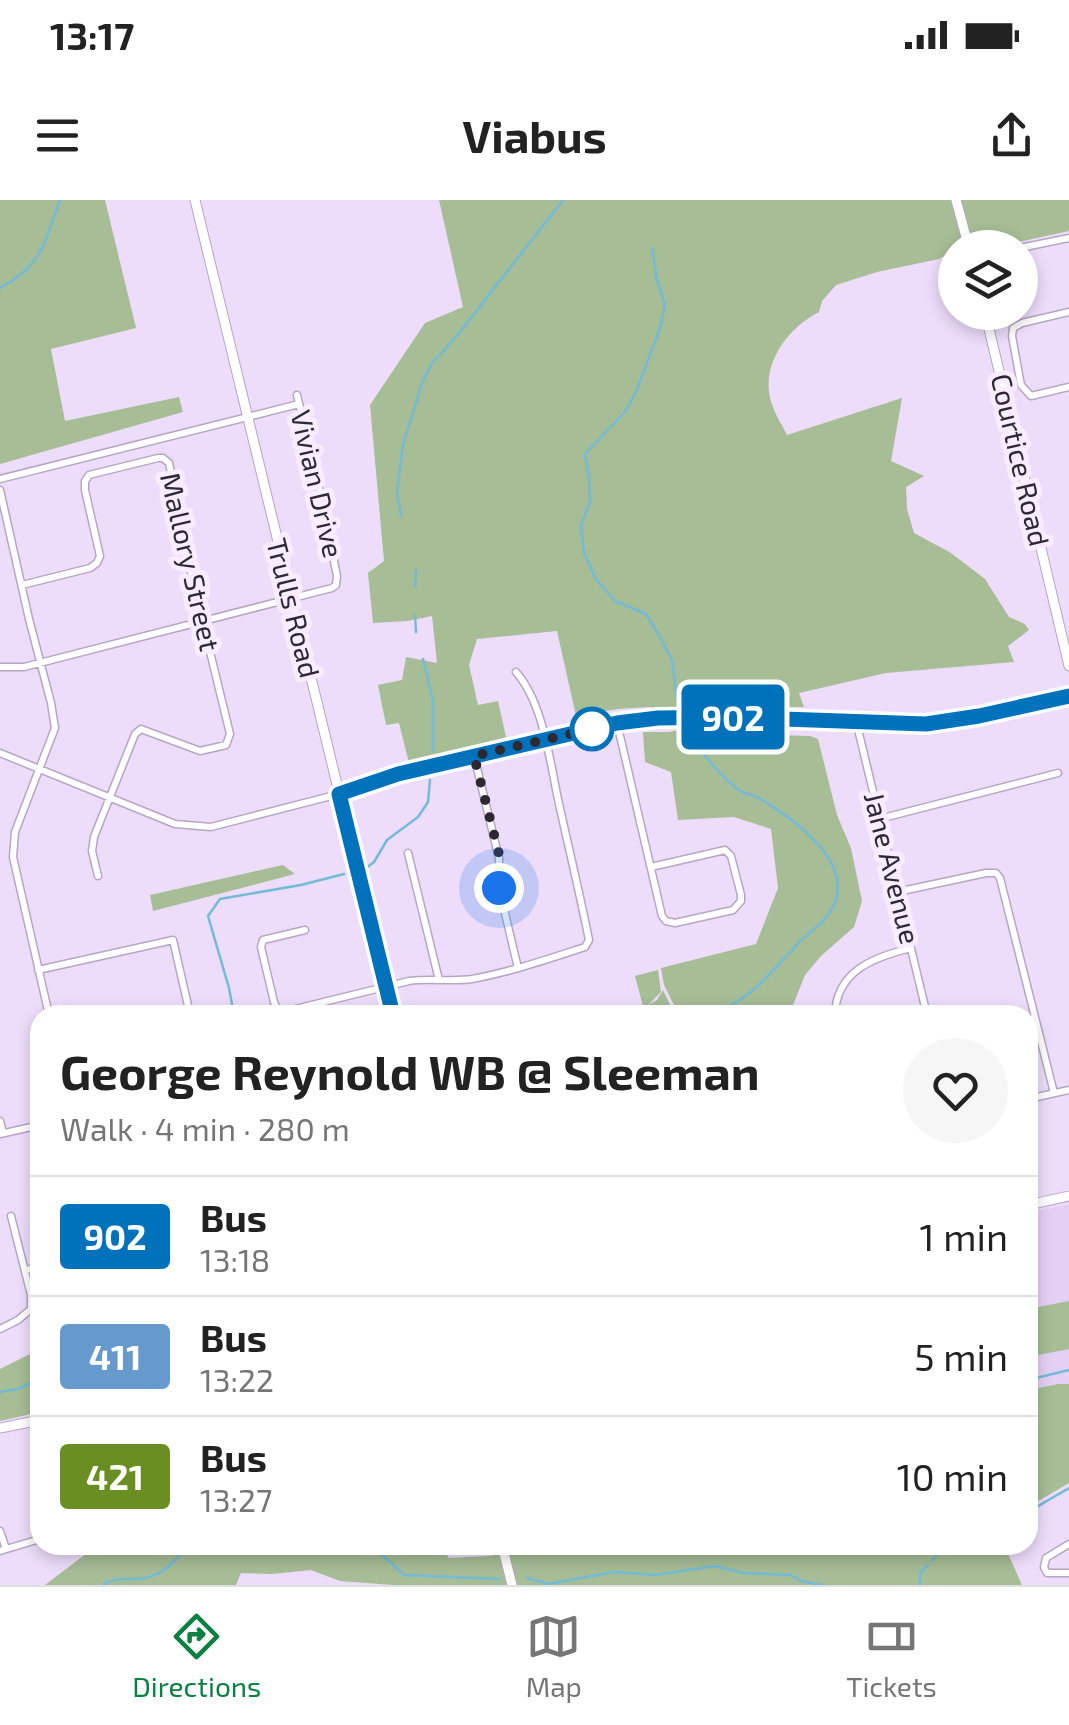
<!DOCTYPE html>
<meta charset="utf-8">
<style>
body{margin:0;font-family:"Exo 2",sans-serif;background:#f6f6f6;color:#222;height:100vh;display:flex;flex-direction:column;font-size:38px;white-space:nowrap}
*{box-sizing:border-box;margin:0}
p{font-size:32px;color:#767676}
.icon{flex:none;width:55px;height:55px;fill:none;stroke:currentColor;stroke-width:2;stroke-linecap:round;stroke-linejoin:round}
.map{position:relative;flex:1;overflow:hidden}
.side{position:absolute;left:30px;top:805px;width:1008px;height:550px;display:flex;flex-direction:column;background:#fff;border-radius:30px;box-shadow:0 5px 15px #0003}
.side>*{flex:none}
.badge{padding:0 20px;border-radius:8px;font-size:35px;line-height:65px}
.buttons{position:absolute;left:938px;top:30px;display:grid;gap:20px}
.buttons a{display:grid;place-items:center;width:100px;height:100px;border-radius:50%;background:#fff;box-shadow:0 5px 15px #0003;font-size:50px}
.you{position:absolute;width:50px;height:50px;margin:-25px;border:8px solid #fff;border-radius:50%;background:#1a73e8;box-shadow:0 0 0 15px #1a73e833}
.map>.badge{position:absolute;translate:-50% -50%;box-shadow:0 0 0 5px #fff}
.round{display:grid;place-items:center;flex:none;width:105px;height:105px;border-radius:52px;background:#f6f6f6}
.overview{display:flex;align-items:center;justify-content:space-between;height:170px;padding:0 30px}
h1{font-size:48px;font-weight:700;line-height:75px}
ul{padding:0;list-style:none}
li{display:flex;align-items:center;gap:30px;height:120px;padding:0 30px;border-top:2px solid #e0e0e0}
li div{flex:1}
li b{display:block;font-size:38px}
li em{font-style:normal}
li .badge{min-width:110px;font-weight:700;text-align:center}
.status{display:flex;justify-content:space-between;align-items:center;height:70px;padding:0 50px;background:#fff;direction:ltr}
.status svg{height:28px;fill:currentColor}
header{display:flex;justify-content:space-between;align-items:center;height:130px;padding:0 30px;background:#fff;font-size:45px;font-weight:700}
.menu{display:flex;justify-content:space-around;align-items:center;height:140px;border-top:2px solid #e0e0e0;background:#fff;font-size:28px;color:#767676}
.menu a{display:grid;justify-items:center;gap:5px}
.menu .on{color:#0b8043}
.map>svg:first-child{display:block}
.built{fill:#e4d0f4}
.green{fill:#a6bd96}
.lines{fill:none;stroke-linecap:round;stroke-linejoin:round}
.stream{stroke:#73bbd6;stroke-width:2.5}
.street-casing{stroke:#b6a6c3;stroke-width:9}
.secondary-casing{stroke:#b6a6c3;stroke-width:11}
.street{stroke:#fff;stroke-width:6}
.secondary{stroke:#fff;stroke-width:9}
.line-casing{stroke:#fff;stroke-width:22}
.line{stroke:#0072bc;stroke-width:15}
.walk{stroke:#2e2833;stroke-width:10;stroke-dasharray:0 18}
.stop-dot{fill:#fff;stroke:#0072bc;stroke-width:5}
.labels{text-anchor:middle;stroke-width:10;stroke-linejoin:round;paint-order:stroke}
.street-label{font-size:28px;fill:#2e2833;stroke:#f7edff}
</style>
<div class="status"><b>13:17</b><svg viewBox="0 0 49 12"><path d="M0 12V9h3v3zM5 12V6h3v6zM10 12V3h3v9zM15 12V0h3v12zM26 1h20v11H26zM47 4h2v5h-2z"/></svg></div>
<header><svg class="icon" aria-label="menu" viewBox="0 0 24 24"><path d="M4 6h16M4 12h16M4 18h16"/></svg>Viabus<svg class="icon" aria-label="share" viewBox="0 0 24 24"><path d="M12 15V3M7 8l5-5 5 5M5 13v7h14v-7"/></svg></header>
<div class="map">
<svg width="1069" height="1385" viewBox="0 0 1069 1385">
<rect width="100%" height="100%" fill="#edddfb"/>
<path class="built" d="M1069 1004V1184H1058L1028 1190V1013Z"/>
<path class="green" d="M0 0H105L136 128 51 149 65 221 179 197 183 212 0 264Z
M439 0H1069V31L995 47 955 48V50L939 59 877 72 836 85 822 101 819 112C789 127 762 162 770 198 773 211 781 223 787 235L902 198 891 261 924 276 906 287 907 309 914 333 951 353 985 379 1009 417 1025 424 1029 430 1008 446 1014 462 886 473 799 493 804 507H691L664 510 649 507 618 509 576 516 557 431 477 439 469 465 478 505 498 501 506 537 481 547 409 563 399 523 386 525 378 485 402 480 406 457 437 463 432 416 408 421 373 423 368 373 384 361 370 205 425 123 463 107Z
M679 530 701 533 810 536 818 539 837 615 851 648 862 701 854 727 821 756 805 775 793 805 774 810 773 815H679L664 785 661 768 756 744 778 688 771 629 734 617 678 620 671 572 645 562 643 532H669Z
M283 665 295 674 153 711 150 695Z
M658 770 661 792 648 805 657 800 663 790 675 815H646L648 805 644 810 635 776Z
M1069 1101V1149L1028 1157V1109Z
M40 1149V1212L0 1221V1169Z
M1058 1184H1069V1283L1028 1307V1190Z
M111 1345H446L448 1358 489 1356 528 1349 533 1345H1004L1022 1385H393L340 1381 311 1370 272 1374 241 1373 236 1385H45L87 1353Z"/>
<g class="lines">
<path class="stream" d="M652 48 657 80 665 105 660 128 636 192 625 212 585 254 589 276 590 302 581 325 584 353 596 379 615 401 646 414 657 432 672 460 678 507
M0 88C43 65 44 43 60 0
M401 316 397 293 403 245 422 183 432 163 456 137 563 0
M415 387 416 370
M415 415 416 432
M423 459 433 501V551
M690 535C703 554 723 580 742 592 747 594 752 595 757 597 790 616 856 661 833 707 825 723 807 733 796 746 767 776 749 803 706 815
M365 669 374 662 387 640 418 617 428 602 430 580
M234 815 229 788 208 716 220 699 301 685 344 674
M1028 1180 1069 1170
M0 1192 17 1189 40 1180
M1028 1312 1069 1288
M372 1345 404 1375 500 1379
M932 1360 944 1347 953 1345
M527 1378 548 1384 614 1372 656 1375 715 1366 743 1373 791 1375 801 1381 822 1385
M103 1385C113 1378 122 1379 134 1379 157 1380 175 1363 187 1345
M920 1385V1373L928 1365"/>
<defs>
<path id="street" d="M1020 48 1069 38
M1069 112 1022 123 1013 128 1012 136 1021 185 1031 196 1069 187
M0 279 299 204
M0 290 29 419 51 503 55 528 15 632 13 657 49 815
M22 385 90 368 97 363 100 356 85 290V281L89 275 158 258H163L169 263 194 386 230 534 226 545 200 551 141 529 135 534 94 637 92 651 98 676
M0 467H24L332 388 336 385 337 376 318 283 297 195
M856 521 927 815
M617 523 662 716 666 721 675 723 733 710 741 701V695L731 656 725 650 651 667
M0 553 175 624 211 627 339 594 392 575 617 523 658 518 730 517 926 524 979 517 1069 496
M474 556 499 658V688L518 768
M879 619 1058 573
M408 653 439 780
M897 692 986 673H996L1000 678 1054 893
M38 770 173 740 189 810 167 815
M280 815 274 802 261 747 263 740 305 730
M285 815 295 809 409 781C430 778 451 782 472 779 510 772 548 759 585 747L589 740C580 695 569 649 559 604 550 563 544 504 516 472
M835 815C836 771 874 757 911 748
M1028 899 1069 890
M0 921 3 933
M0 934 40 925
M26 1070 40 1067
M0 1129 18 1120 31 1109V1095L11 1016
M0 1331 6 1349
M1069 1344 1046 1358 1044 1367 1047 1373H1069
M0 1351 40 1339"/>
<path id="secondary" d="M195 0 393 815
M956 0 969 48
M985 112 1069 466
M1028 1005 1069 996
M0 1228 40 1220
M502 1345 512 1385"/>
</defs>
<use href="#street" class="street-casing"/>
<use href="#secondary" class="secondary-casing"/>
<use href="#street" class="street"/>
<use href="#secondary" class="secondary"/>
</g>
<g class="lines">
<defs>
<path id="line" d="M393 815 339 594 398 574 617 523 658 518 730 517 926 524 979 516 1069 496"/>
</defs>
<use href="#line" class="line-casing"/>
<use href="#line" class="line"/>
<path class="walk" d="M499 688 500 658 474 556 592 529"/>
</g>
<circle class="stop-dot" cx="592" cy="529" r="20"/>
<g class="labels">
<g class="street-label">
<text transform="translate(1020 260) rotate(77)" y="10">Courtice Road</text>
<text transform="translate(317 284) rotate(77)" y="10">Vivian Drive</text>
<text transform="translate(190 362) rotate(77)" y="10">Mallory Street</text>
<text transform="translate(293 408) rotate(76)" y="10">Trulls Road</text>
<text transform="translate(892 668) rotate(76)" y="10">Jane Avenue</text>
</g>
</g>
</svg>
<div class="buttons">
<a><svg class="icon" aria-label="layers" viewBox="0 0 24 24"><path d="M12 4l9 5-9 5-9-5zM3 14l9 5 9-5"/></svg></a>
</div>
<div class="you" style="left:499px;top:688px"></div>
<b class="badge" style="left:733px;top:517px;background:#0072bc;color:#fff">902</b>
<section class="side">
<div class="overview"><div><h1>George Reynold WB @ Sleeman</h1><p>Walk · 4 min · 280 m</p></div><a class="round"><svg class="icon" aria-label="heart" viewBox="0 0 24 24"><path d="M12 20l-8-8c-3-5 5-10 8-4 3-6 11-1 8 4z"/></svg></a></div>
<ul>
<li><span class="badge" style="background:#0072bc;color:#fff">902</span><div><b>Bus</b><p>13:18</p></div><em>1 min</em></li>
<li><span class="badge" style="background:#69c;color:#fff">411</span><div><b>Bus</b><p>13:22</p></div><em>5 min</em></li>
<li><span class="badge" style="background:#6b8e23;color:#fff">421</span><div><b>Bus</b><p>13:27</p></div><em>10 min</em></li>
</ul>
</section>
</div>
<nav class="menu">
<a class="on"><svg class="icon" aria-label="directions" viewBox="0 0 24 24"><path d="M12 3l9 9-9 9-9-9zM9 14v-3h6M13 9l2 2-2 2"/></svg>Directions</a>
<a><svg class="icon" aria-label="map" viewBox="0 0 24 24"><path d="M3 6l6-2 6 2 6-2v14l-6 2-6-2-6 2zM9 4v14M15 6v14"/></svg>Map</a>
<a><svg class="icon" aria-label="tickets" viewBox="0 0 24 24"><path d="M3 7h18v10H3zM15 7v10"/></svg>Tickets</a>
</nav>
